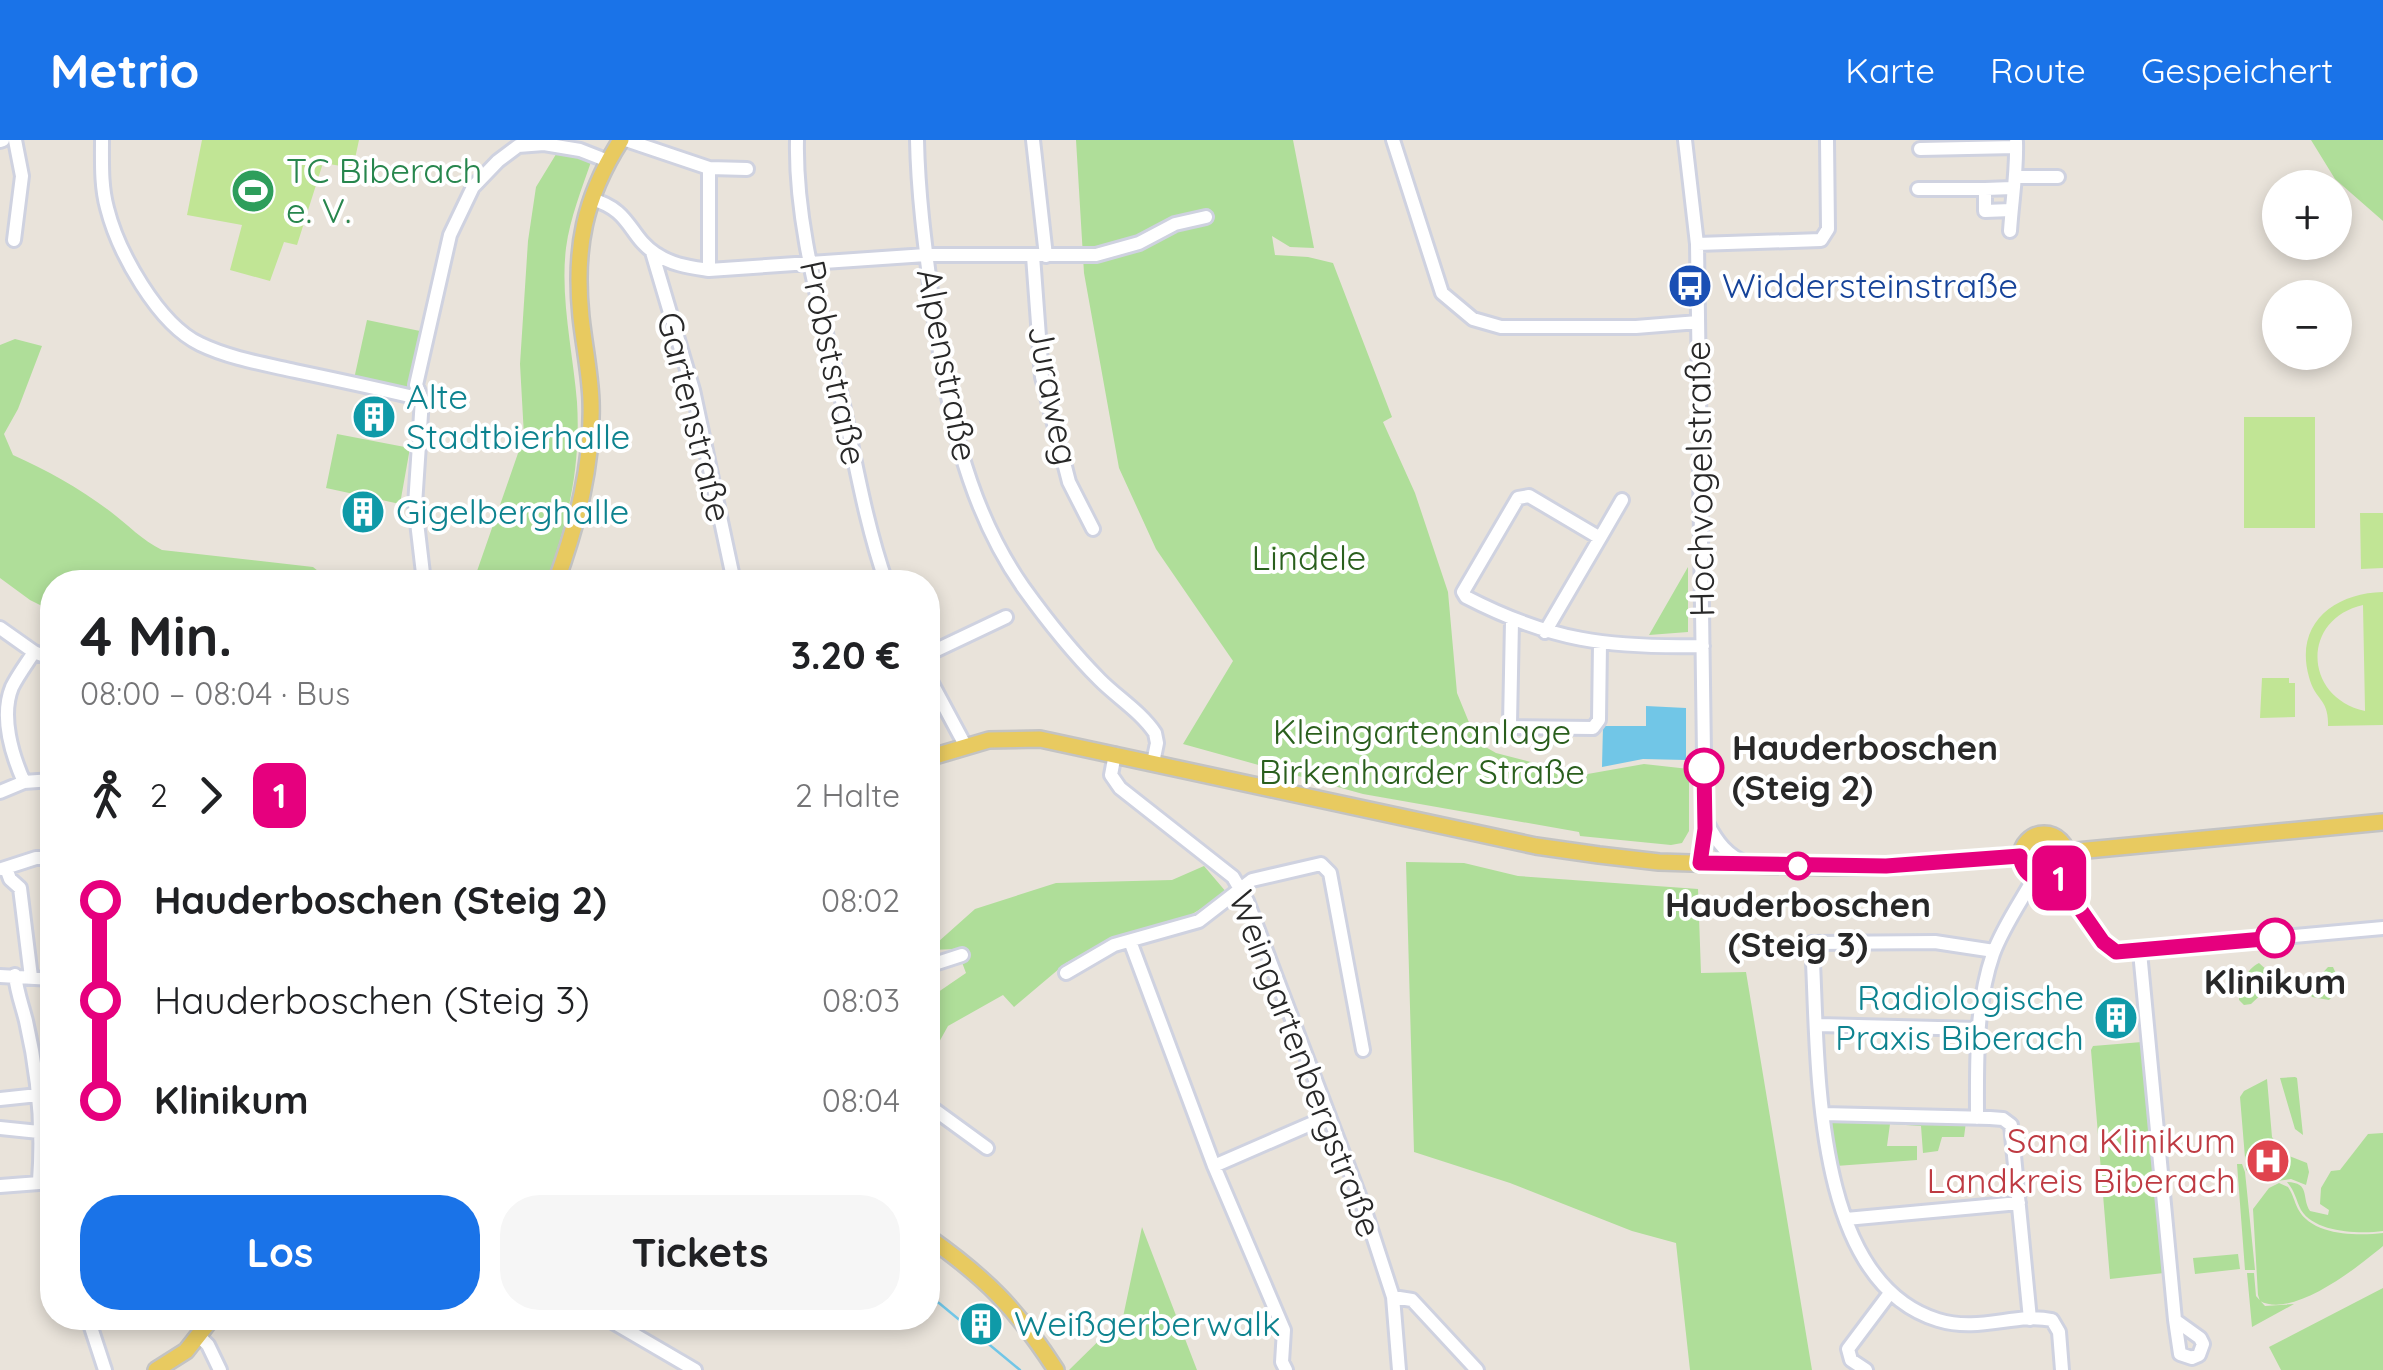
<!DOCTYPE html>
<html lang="de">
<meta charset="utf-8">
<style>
body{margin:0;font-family:Quicksand,sans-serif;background:#f6f6f6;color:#202124;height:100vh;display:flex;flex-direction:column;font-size:38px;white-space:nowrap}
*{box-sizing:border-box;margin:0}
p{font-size:32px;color:#757577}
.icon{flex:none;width:55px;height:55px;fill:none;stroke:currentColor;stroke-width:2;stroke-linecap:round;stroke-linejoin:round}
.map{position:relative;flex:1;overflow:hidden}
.panel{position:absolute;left:40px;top:430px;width:900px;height:760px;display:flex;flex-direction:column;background:#fff;border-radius:40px;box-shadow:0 5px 15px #0003}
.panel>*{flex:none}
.badge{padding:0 20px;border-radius:15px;font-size:35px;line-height:65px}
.fabs{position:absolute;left:2262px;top:30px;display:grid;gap:20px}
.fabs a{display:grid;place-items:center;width:90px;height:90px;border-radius:50%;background:#fff;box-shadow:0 5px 15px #0003;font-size:50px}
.map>.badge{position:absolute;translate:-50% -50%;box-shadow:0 0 0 5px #fff}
.legs{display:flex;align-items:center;gap:15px;height:110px;padding:0 40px;font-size:32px}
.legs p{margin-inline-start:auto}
.summary{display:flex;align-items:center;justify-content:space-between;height:170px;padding:0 40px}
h1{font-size:55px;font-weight:700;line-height:75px}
.primary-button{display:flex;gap:20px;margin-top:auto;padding:20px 40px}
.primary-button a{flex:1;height:115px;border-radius:40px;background:#1a73e8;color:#fff;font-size:40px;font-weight:700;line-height:115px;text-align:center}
.primary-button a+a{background:#f6f6f6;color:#202124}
ul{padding:0 40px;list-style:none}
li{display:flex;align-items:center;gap:35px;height:100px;font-size:38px}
li i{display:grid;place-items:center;width:15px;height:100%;margin:0 12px;background:currentColor}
li i::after{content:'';width:25px;height:25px;margin:-12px;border:8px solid;border-radius:50%;background:#fff}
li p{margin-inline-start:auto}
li:first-child i{background:linear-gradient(#0000 50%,currentColor 0)}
li:last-child i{background:linear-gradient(currentColor 50%,#0000 0)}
header{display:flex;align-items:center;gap:60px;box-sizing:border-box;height:140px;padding:0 50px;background:#1a73e8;color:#fff}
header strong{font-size:48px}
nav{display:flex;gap:55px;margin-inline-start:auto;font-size:35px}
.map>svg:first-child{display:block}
.green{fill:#afde99}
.pitch{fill:#c1e595;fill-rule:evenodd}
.water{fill:#71c6e7}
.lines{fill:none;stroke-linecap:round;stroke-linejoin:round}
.stream{stroke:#71c6e7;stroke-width:2.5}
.minor-casing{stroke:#cfd2e0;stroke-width:18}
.major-casing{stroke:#c3c3c3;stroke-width:20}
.minor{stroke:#fff;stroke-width:12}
.major{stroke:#e8ca60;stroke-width:15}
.line-1-casing{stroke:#fff;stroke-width:22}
.line-1{stroke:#e6007e;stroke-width:15}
.stop-1-dot{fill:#fff;stroke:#e6007e;stroke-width:5}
.labels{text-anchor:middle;stroke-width:8;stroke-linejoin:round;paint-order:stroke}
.leisure-label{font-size:35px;fill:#27864d;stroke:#fff;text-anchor:start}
.transit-label{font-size:35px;fill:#164399;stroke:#fff;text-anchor:start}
.street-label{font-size:35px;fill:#282828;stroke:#fff}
.culture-label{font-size:35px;fill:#0d838f;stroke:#fff;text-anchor:start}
.park-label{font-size:35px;fill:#2a5f1d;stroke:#fff}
.stop-label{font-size:35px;font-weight:bold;fill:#282828;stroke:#fff}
.health-label{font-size:35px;fill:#be3a42;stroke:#fff;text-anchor:end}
</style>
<header>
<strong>Metrio</strong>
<nav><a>Karte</a><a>Route</a><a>Gespeichert</a></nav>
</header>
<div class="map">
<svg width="2383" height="1230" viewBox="0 0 2383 1230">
<rect width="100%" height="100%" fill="#e9e3da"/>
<path class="green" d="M1076 0H1293L1314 108 1290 107 1272 96 1275 115 1308 117 1333 123 1392 277 1383 282 1415 353 1448 452 1457 553 1477 602 1496 613 1582 635 1644 624 1689 629V691L1682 703 1671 705 1580 696 1579 692 1363 654 1183 604 1233 521 1156 409 1119 328 1084 133Z
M2311 0H2383V81L2335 39Z
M558 11 592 19C582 48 570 78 566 108 560 158 573 212 577 262 581 327 568 383 546 442H463L476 434 524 296 520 224 528 101 536 47Z
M367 180 420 191 407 250 354 239Z
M15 199 42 206 18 269 4 294 13 315C47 330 81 349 111 372 128 385 142 400 162 410L313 427 332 442H52V471L30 460 0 438V205Z
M337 294 410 308 400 364 326 348Z
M1688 427V492L1649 495Z
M2026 716a17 17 0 1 1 34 0a17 17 0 1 1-34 0Z
M1406 722 1464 723 1518 736 1698 749 1701 833 1746 832 1812 1230H1690L1676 1103 1632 1091 1510 1043 1414 1012Z
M1204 726 1227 753 1179 782 1108 800 1066 823 1014 867 1003 855 948 886 933 913H928V859L966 833 957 809 929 810 975 769 1056 743 1172 740Z
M2259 823 2269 832V847L2251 864 2244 865 2239 860C2240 846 2246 829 2259 823Z
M2328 827H2333L2340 843 2337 852 2329 860 2312 857 2308 849Z
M2142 902 2164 1133 2110 1139 2091 910 2093 906Z
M2295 937 2297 938 2303 995 2295 989 2280 938Z
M2267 939 2272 997 2284 1014 2307 1023 2309 1032 2306 1045 2291 1039 2263 1043 2246 1030 2240 957 2244 951Z
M1835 978 1966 982 1964 997H1942L1938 1011 1923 1013 1921 986 1890 984 1887 1006H1917V1020L1836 1026 1830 982Z
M2383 993V1091C2360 1094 2315 1093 2301 1070 2296 1060 2295 1051 2287 1042 2311 1043 2301 1057 2310 1071L2328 1075 2329 1070 2320 1064 2321 1048 2331 1031 2340 1030 2368 994Z
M2237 1024H2242L2245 1032 2255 1130H2245Z
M2279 1043 2288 1047C2293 1054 2294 1061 2298 1069 2312 1096 2358 1096 2383 1093V1106C2358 1127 2293 1179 2260 1161L2258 1155 2253 1069 2269 1048Z
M1142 1087 1197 1230H1069L1123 1177Z
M2238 1114 2240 1129 2195 1134 2193 1118Z
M2247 1133H2254L2256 1156 2265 1166 2294 1164 2252 1187Z
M2383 1148V1230H2281L2269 1207Z"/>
<path class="pitch" d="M202 0H359L353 28 323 23 297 105 284 102 270 141 230 130 242 85 187 75Z
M2315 277V388H2244V277Z
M2360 373H2383V428L2361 429Z
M2383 452V585L2328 586C2329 558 2315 561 2309 537 2294 484 2334 453 2383 452ZM2363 465 2365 570V571C2303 557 2301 479 2363 465Z
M2262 538H2289V543H2295V577L2260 578Z"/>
<path class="water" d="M1646 566 1686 568V620L1643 619 1602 627 1603 586H1646Z"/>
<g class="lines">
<path class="stream" d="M928 1160 939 1163 1020 1230"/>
<defs>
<path id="minor" d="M102 0C102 23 101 46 107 68 118 112 158 184 200 204 229 218 264 224 295 231 338 240 380 249 422 259
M626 0 709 28V130
M797 0C795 86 822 173 841 256 855 319 865 382 886 442
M917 0C918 54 925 106 932 159 946 261 963 361 1023 447 1046 479 1072 512 1100 540 1118 558 1141 572 1155 593L1157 603 1153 623
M1033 0 1046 116
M1393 0 1442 153 1473 179 1501 187H1636L1698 182
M1685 0 1697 104 1705 689 1701 723
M0 1 3 0
M544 4 580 10 608 21
M1920 9 2016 7
M709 28 747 29
M2017 37H2058
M1918 49H1985
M591 59C632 70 628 96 656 114 672 125 690 127 709 130L926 115H1096L1139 103 1175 84 1206 77
M2011 70 1985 71V49L2012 48
M2010 91C2012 60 2017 33 2016 2
M14 100 22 36 15 0
M1697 104 1821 100 1828 89 1827 0
M652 112 693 250 734 442
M1033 116 1042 237 1069 342 1093 389
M1600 398 1622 360
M424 442 415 365 422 259 416 245 450 95 473 47 498 21 518 6 544 4 543 0
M1512 481 1510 584 1514 587 1593 588 1599 580 1600 503
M0 488 34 512 52 519
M1545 492 1600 398 1529 356 1518 358 1463 452 1466 457C1551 501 1608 508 1703 506
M928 514 1006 477
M928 536 965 605
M1115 614 1111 635 1120 648 1233 737 1247 761 1365 1071 1393 1157 1399 1230
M24 642C12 615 0 576 12 547 18 535 27 523 34 512
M0 652 24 642 52 640
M1707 683C1717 702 1727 716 1748 724
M6 728 10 739 20 748 31 837
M2 729 36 718H52
M2057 736 2103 802 2115 812 2383 788
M1130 801 1214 1026 1284 1190 1282 1222 1286 1230
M1994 811 1935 802 1812 803C1819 912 1808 1140 1938 1180 1980 1193 2016 1172 2052 1180L2059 1192 2062 1230
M2140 812 2175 1180 2180 1214 2192 1218 2199 1215 2203 1204 2200 1198 2175 1180
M928 826 962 815
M1066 833 1114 805 1199 781 1252 740 1321 724 1330 733 1363 910
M15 835C17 853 22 865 26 881 38 933 43 988 39 1041
M0 836 52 839
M1818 885 1978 889
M0 959 38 955
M928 965 987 1008
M1823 974 1990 978 2003 979 2011 985 2030 1179
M1977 978C1977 924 1975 866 1993 814 2003 787 2020 763 2034 738
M0 988 39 992
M1214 1026 1329 976
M0 1046 52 1042
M1846 1079 2019 1063
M1393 1157 1412 1160 1477 1230
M88 1178 105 1230
M606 1178 695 1230
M199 1196 208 1205 220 1230
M1866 1230 1851 1220 1848 1209 1890 1153"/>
<path id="major" d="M556 442C577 384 593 325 591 261 590 233 584 205 581 177 574 109 584 58 621 0
M928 618 989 600 1040 599 1536 706 1599 715 1659 722 1824 727H1887L2021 715
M2021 717a23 23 0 1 1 46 0a23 23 0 1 1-46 0Z
M2066 712 2383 682
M928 1097C986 1138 1017 1169 1056 1230
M156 1230 186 1211 212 1178"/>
</defs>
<use href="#minor" class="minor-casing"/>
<use href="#major" class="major-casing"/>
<use href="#minor" class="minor"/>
<use href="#major" class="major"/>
</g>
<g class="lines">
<defs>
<path id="line-1" d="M1704 628 1705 689 1700 723 1886 726 2020 716C2023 736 2038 744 2057 736L2103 802 2116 812 2275 798"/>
</defs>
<use href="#line-1" class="line-1-casing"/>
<use href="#line-1" class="line-1"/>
</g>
<defs>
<symbol id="stadium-disc" viewBox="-11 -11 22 22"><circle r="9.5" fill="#2e9e5b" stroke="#fff"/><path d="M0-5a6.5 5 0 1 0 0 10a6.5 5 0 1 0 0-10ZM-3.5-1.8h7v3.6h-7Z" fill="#fff"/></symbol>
<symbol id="bus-disc" viewBox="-11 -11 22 22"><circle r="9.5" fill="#1a4fb4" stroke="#fff"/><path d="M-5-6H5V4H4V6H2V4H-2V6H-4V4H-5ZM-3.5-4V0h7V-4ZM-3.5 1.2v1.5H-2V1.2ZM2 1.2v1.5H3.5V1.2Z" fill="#fff"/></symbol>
<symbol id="building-disc" viewBox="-11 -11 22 22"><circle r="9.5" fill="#0f9aa8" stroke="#fff"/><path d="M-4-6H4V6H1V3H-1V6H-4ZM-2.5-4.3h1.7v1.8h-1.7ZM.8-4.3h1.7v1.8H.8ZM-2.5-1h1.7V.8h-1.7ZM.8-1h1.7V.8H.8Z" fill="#fff"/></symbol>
<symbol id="hospital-disc" viewBox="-11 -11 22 22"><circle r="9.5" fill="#e0444e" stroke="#fff"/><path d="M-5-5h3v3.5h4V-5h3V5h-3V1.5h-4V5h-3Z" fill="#fff"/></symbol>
</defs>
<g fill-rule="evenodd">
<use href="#stadium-disc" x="228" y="26" width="50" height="50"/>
<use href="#bus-disc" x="1665" y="121" width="50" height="50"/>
<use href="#building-disc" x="349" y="252" width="50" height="50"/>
<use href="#building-disc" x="338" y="347" width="50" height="50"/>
<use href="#building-disc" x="2091" y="853" width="50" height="50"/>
<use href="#hospital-disc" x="2243" y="996" width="50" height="50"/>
<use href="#building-disc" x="956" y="1159" width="50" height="50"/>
</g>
<g class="stop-1-dot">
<circle cx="1704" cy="628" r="18"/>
<circle cx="1798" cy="726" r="12"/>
<circle cx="2275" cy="798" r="18"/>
</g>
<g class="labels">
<g class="leisure-label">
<text x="286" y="43">TC Biberach<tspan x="286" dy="40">e. V.</tspan></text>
</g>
<g class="transit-label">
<text x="1722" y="158">Widdersteinstraße</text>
</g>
<g class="street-label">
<text transform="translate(833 223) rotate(78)" y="12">Probststraße</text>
<text transform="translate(947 225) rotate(79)" y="12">Alpenstraße</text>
<text transform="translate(1053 255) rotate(79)" y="12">Juraweg</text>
<text transform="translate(694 277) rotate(76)" y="12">Gartenstraße</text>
<text transform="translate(1700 339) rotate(-91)" y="12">Hochvogelstraße</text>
<text transform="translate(1305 924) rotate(69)" y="12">Weingartenbergstraße</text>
</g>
<g class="culture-label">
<text x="406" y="269">Alte<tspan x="406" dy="40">Stadtbierhalle</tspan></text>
<text x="396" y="384">Gigelberghalle</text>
<text x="2084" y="870" text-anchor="end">Radiologische<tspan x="2084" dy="40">Praxis Biberach</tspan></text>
<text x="1014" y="1196">Weißgerberwalk</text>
</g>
<g class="park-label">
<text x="1309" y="430">Lindele</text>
<text x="1422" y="604">Kleingartenanlage<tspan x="1422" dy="40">Birkenharder Straße</tspan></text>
</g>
<g class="stop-label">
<text x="1732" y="620" text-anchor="start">Hauderboschen<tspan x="1732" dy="40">(Steig 2)</tspan></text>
<text x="1798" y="777">Hauderboschen<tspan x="1798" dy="40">(Steig 3)</tspan></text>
<text x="2275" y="854">Klinikum</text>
</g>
<g class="health-label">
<text x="2236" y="1013">Sana Klinikum<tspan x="2236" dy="40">Landkreis Biberach</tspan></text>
</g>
</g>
</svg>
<div class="fabs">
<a>+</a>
<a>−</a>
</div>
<b class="badge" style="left:2059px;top:738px;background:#e6007e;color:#fff">1</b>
<section class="panel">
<div class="summary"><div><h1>4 Min.</h1><p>08:00 – 08:04 · Bus</p></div><b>3.20 €</b></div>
<div class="legs"><svg class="icon" aria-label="walk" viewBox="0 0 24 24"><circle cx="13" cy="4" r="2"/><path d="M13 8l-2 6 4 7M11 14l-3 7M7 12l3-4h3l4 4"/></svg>2<svg class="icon" aria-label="forward" viewBox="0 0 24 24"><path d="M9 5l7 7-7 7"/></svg><b class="badge" style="background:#e6007e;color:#fff">1</b><p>2 Halte</p></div>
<ul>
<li><i style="color:#e6007e"></i><b>Hauderboschen (Steig 2)</b><p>08:02</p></li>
<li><i style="color:#e6007e"></i><span>Hauderboschen (Steig 3)</span><p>08:03</p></li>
<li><i style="color:#e6007e"></i><b>Klinikum</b><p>08:04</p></li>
</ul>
<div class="primary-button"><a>Los</a><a>Tickets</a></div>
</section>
</div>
